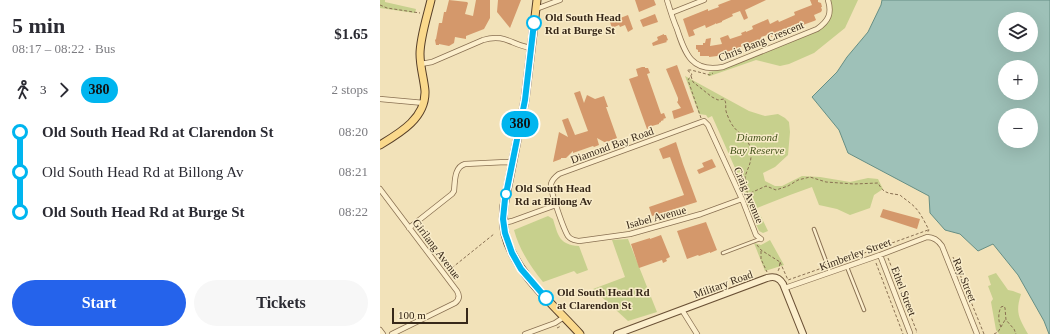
<!DOCTYPE html>
<meta charset="utf-8">
<style>
body{margin:0;font-family:Georgia,serif;background:#f7f7f7;color:#2b2b33;height:100vh;display:flex;flex-direction:column;font-size:15px;white-space:nowrap}
*{box-sizing:border-box;margin:0}
p{font-size:13px;color:#7c7c81}
.icon{flex:none;width:22px;height:22px;fill:none;stroke:currentColor;stroke-width:2;stroke-linecap:round;stroke-linejoin:round}
.map{position:relative;flex:1;overflow:hidden}
.drawer{display:flex;flex-direction:column;background:#fff;width:380px}
.drawer>*{flex:none}
.badge{padding:0 8px;border-radius:13px;font-size:14px;line-height:26px}
.buttons{position:absolute;left:618px;top:12px;display:grid;gap:8px}
.buttons a{display:grid;place-items:center;width:40px;height:40px;border-radius:50%;background:#fff;box-shadow:0 4px 16px #0002;font-size:20px}
.scale{position:absolute;left:12px;bottom:10px;width:76px;box-sizing:border-box;padding-left:4px;border:2px solid #372819;border-top:0;font-size:11px;line-height:14px;white-space:nowrap;color:#372819;-webkit-text-stroke:3px #f9ecc9;paint-order:stroke}
.map>.badge{position:absolute;translate:-50% -50%;box-shadow:0 0 0 2px #fff}
.legs{display:flex;align-items:center;gap:6px;height:44px;padding:0 12px;font-size:13px}
.legs p{margin-inline-start:auto}
.head{display:flex;align-items:center;justify-content:space-between;height:68px;padding:0 12px}
h1{font-size:22px;font-weight:800;line-height:30px}
.cta{display:flex;gap:8px;margin-top:auto;padding:8px 12px}
.cta a{flex:1;height:46px;border-radius:24px;background:#2563eb;color:#fff;font-size:16px;font-weight:800;line-height:46px;text-align:center}
.cta a+a{background:#f7f7f7;color:#2b2b33}
ul{padding:0 12px;list-style:none}
li{display:flex;align-items:center;gap:14px;height:40px;font-size:15px}
li i{display:grid;place-items:center;width:6px;height:100%;margin:0 5px;background:currentColor}
li i::after{content:'';width:10px;height:10px;margin:-5px;border:3px solid;border-radius:50%;background:#fff}
li p{margin-inline-start:auto}
li:first-child i{background:linear-gradient(#0000 50%,currentColor 0)}
li:last-child i{background:linear-gradient(currentColor 50%,#0000 0)}
main{display:flex;flex:1;min-height:0}
.map>svg:first-child{display:block}
.green{fill:#c7d08d}
.water{fill:#9ec1b8;stroke:#668f85;fill-rule:evenodd}
.building{fill:#d4986b}
.lines{fill:none;stroke-linecap:round;stroke-linejoin:round}
.lane-casing{stroke:#897052;stroke-width:4.5}
.street-casing{stroke:#897052;stroke-width:6}
.secondary-casing{stroke:#6b5136;stroke-width:8}
.primary-casing{stroke:#563e28;stroke-width:9}
.path{stroke:#897052;stroke-width:1;stroke-dasharray:3 2;stroke-linecap:butt}
.lane{stroke:#fcefcd;stroke-width:2.5}
.street{stroke:#fcefcd;stroke-width:4.5}
.secondary{stroke:#fcefcd;stroke-width:6}
.primary{stroke:#fad98c;stroke-width:7}
.line-1-casing{stroke:#fff;stroke-width:9}
.line-1{stroke:#00b5ef;stroke-width:6}
.stop-1-dot{fill:#fff;stroke:#00b5ef;stroke-width:2}
.labels{text-anchor:middle;stroke-width:3;stroke-linejoin:round;paint-order:stroke}
.stop-label{font-size:11px;font-weight:bold;fill:#372819;stroke:#f9ecc9;text-anchor:start}
.street-label{font-size:11px;fill:#372819;stroke:#f9ecc9}
.park-label{font-size:11px;font-style:italic;fill:#46551e;stroke:#f9ecc9}
</style>
<main>
<section class="drawer">
<div class="head"><div><h1>5 min</h1><p>08:17 – 08:22 · Bus</p></div><b>$1.65</b></div>
<div class="legs"><svg class="icon" aria-label="walk" viewBox="0 0 24 24"><circle cx="13" cy="4" r="2"/><path d="M13 8l-2 6 4 7M11 14l-3 7M7 12l3-4h3l4 4"/></svg>3<svg class="icon" aria-label="forward" viewBox="0 0 24 24"><path d="M9 5l7 7-7 7"/></svg><b class="badge" style="background:#00b5ef;color:#111">380</b><p>2 stops</p></div>
<ul>
<li><i style="color:#00b5ef"></i><b>Old South Head Rd at Clarendon St</b><p>08:20</p></li>
<li><i style="color:#00b5ef"></i><span>Old South Head Rd at Billong Av</span><p>08:21</p></li>
<li><i style="color:#00b5ef"></i><b>Old South Head Rd at Burge St</b><p>08:22</p></li>
</ul>
<div class="cta"><a>Start</a><a>Tickets</a></div>
</section>
<div class="map">
<svg width="670" height="334" viewBox="0 0 670 334">
<rect width="100%" height="100%" fill="#f2e2b9"/>
<path class="green" d="M0 0H5V2L36 9 35 13 0 8Z
M448 0H478L465 28 434 53 409 64 400 66 376 60 330 76H328L329 72 339 70 433 30C443 21 451 14 448 0Z
M305 76 369 111 385 116 398 114 405 118 409 122 410 132 408 155 395 167 383 173 385 181 395 186H402L422 176 440 177 470 182 488 178 498 179 503 189 494 195 490 208 470 215 457 209 439 205 432 187 410 195 377 208 388 231 383 233 379 231 359 185V177L332 116 328 118 326 115 319 114Z
M168 216 173 219C178 235 179 245 199 246L208 270 197 274 194 271 163 282C150 266 139 249 134 230Z
M248 239 277 312 248 321 213 289 245 277 232 240Z
M390 240 404 265 385 271 374 243 381 245Z
M616 273 628 290 633 291 641 294C635 313 639 318 648 334H619L616 330 611 302 613 299 608 286 611 285 608 276Z"/>
<path class="water" d="M502 0H670V334H669L664 321 638 275 613 244 598 251 580 234 565 230 550 213 549 196 468 153 459 130 432 97 457 72 467 57 488 32 501 5ZM625 19H651V45H625ZM625 67H651V93H625ZM625 115H651V141H625Z"/>
<path class="building" d="M69 0 87 2 88 3 85 14 93 16 96 0H110V18L104 29 86 36V39L75 37 74 43 69 46 59 44V45H56L55 40 56 39 59 23H62L64 12H66Z
M118 0H141L130 28 117 12Z
M255 0H274L276 5 259 12Z
M351 0H386L365 10 368 18 364 20 360 11 352 14 353 16 342 21V22L336 24 335 23V24L326 28 325 25 313 30 315 35 309 37 303 19 328 9V11L339 7 338 5Z
M430 0H438V2L441 3 442 7H441L442 10 441 12 434 15 436 20 434 21 406 31H405L391 37 390 34 381 37 382 40 360 47V48L345 55 329 57V56H320V52H318V50L316 49V45H323V43H325L326 39 331 38 330 46 342 44 340 38 348 35 350 39 362 35 361 33 366 31V32L373 29 372 26 388 19 390 24 398 20 399 22 415 15 414 12 432 5Z
M275 14 278 22 263 27 260 20Z
M248 15 253 29 248 32 245 25 240 27 239 25 232 28 230 22Z
M284 34V35H286L288 40 286 41 287 42 273 46 272 43 278 40 277 37Z
M297 65 314 112 294 119 292 111 301 108 297 102 298 101V98L286 69Z
M262 67H265V68H268L270 73 267 74 281 114 284 113 286 118 283 119 284 120 281 121V122L279 123V124L272 126V127L267 129 249 79 258 76 256 69Z
M200 91 204 103 207 95 215 99 224 96 228 107H226L237 138 227 142 226 143 217 138 219 145 214 147 213 146 193 153V151L186 158H181V159L173 162 179 132 188 137 182 120 188 118 195 135 208 131 194 93Z
M296 142 303 164 317 202 272 216 269 207 304 195 290 157 283 159 279 149Z
M332 159 336 167 319 174 317 170 324 167 322 163Z
M503 209 540 219 537 229 500 217Z
M326 222 337 250 330 253V252L319 256 318 255 307 259 297 231Z
M281 235 290 257 286 259 287 261 283 263 282 260 259 268 251 244 270 238V239Z"/>
<g class="lines">
<defs>
<path id="lane" d="M434 229 450 272
M343 253 380 239
M467 267 484 310"/>
<path id="street" d="M287 0C290 10 293 20 297 29 305 54 312 73 343 67L437 29C449 21 452 13 448 0
M156 9 180 0
M291 13 324 0
M41 64 52 62 103 40C126 33 132 46 152 48
M0 99 44 103
M0 189 77 291C80 296 79 300 75 303L12 334
M362 199 321 214 250 234 199 241C194 240 191 240 188 236 184 230 170 191 171 184 172 180 175 177 179 174L324 121 328 125 361 197 362 199 376 235 381 239
M123 223 132 221 176 205
M29 228 72 194 74 191C75 182 74 167 85 164L126 162 132 163
M500 255 530 333
M405 288 500 255 547 237C554 237 558 240 562 246L597 334
M302 310 317 334
M0 330 3 334
M145 334 175 323 184 317"/>
<path id="secondary" d="M237 334 387 278C394 276 399 277 403 284L423 334"/>
<path id="primary" d="M157 0 145 100 124 206C123 215 123 224 125 234 134 272 174 305 200 334
M0 145C20 133 46 118 45 91 44 79 40 67 40 54 40 38 47 17 51 0"/>
</defs>
<use href="#lane" class="lane-casing"/>
<use href="#street" class="street-casing"/>
<use href="#secondary" class="secondary-casing"/>
<use href="#primary" class="primary-casing"/>
<path class="path" d="M0 5 7 8 40 13
M311 76 313 82 332 97 338 100 344 99C347 103 345 106 346 111 347 115 349 119 351 123 357 134 371 138 371 153 372 171 359 173 368 194
M321 118 308 80 312 74 307 70H311L330 75 333 73
M366 195 386 186 396 190 408 186 418 180 430 177 446 182 474 184 498 183C504 194 508 193 520 195 523 198 527 200 530 203 539 209 544 221 549 230L547 233
M377 245 381 250 400 262 399 269 398 271
M381 251V259L387 272
M573 257 604 334
M508 258 537 332H536
M400 262 408 280 445 267
M496 263 523 334
M451 265 548 230
M68 271 114 234
M621 327C618 321 618 313 621 307L624 306 625 308 626 320 634 329 636 334
M177 328 181 326
M614 334 618 332 625 320"/>
<use href="#lane" class="lane"/>
<use href="#street" class="street"/>
<use href="#secondary" class="secondary"/>
<use href="#primary" class="primary"/>
</g>
<g class="lines">
<defs>
<path id="line-1" d="M154 23 145 100 125 199 123 219 125 233 132 253 141 269 166 298"/>
</defs>
<use href="#line-1" class="line-1-casing"/>
<use href="#line-1" class="line-1"/>
</g>
<g class="stop-1-dot">
<circle cx="154" cy="23" r="7"/>
<circle cx="126" cy="194" r="5"/>
<circle cx="166" cy="298" r="7"/>
</g>
<g class="labels">
<g class="stop-label">
<text x="165" y="21">Old South Head<tspan x="165" dy="13">Rd at Burge St</tspan></text>
<text x="135" y="192">Old South Head<tspan x="135" dy="13">Rd at Billong Av</tspan></text>
<text x="177" y="296">Old South Head Rd<tspan x="177" dy="13">at Clarendon St</tspan></text>
</g>
<g class="street-label">
<text transform="translate(381 41) rotate(-22)" y="4">Chris Bang Crescent</text>
<text transform="translate(232 145) rotate(-20)" y="4">Diamond Bay Road</text>
<text transform="translate(369 195) rotate(67)" y="4">Craig Avenue</text>
<text transform="translate(276 217) rotate(-15)" y="4">Isabel Avenue</text>
<text transform="translate(57 249) rotate(53)" y="4">Girilang Avenue</text>
<text transform="translate(475 254) rotate(-20)" y="4">Kimberley Street</text>
<text transform="translate(585 280) rotate(68)" y="4">Ray Street</text>
<text transform="translate(343 284) rotate(-20)" y="4">Military Road</text>
<text transform="translate(524 291) rotate(69)" y="4">Ethel Street</text>
</g>
<g class="park-label">
<text x="377" y="141">Diamond<tspan x="377" dy="13">Bay Reserve</tspan></text>
</g>
</g>
</svg>
<div class="buttons">
<a><svg class="icon" aria-label="layers" viewBox="0 0 24 24"><path d="M12 4l9 5-9 5-9-5zM3 14l9 5 9-5"/></svg></a>
<a>+</a>
<a>−</a>
</div>
<div class="scale">100 m</div>
<b class="badge" style="left:140px;top:124px;background:#00b5ef;color:#111">380</b>
</div>
</main>
